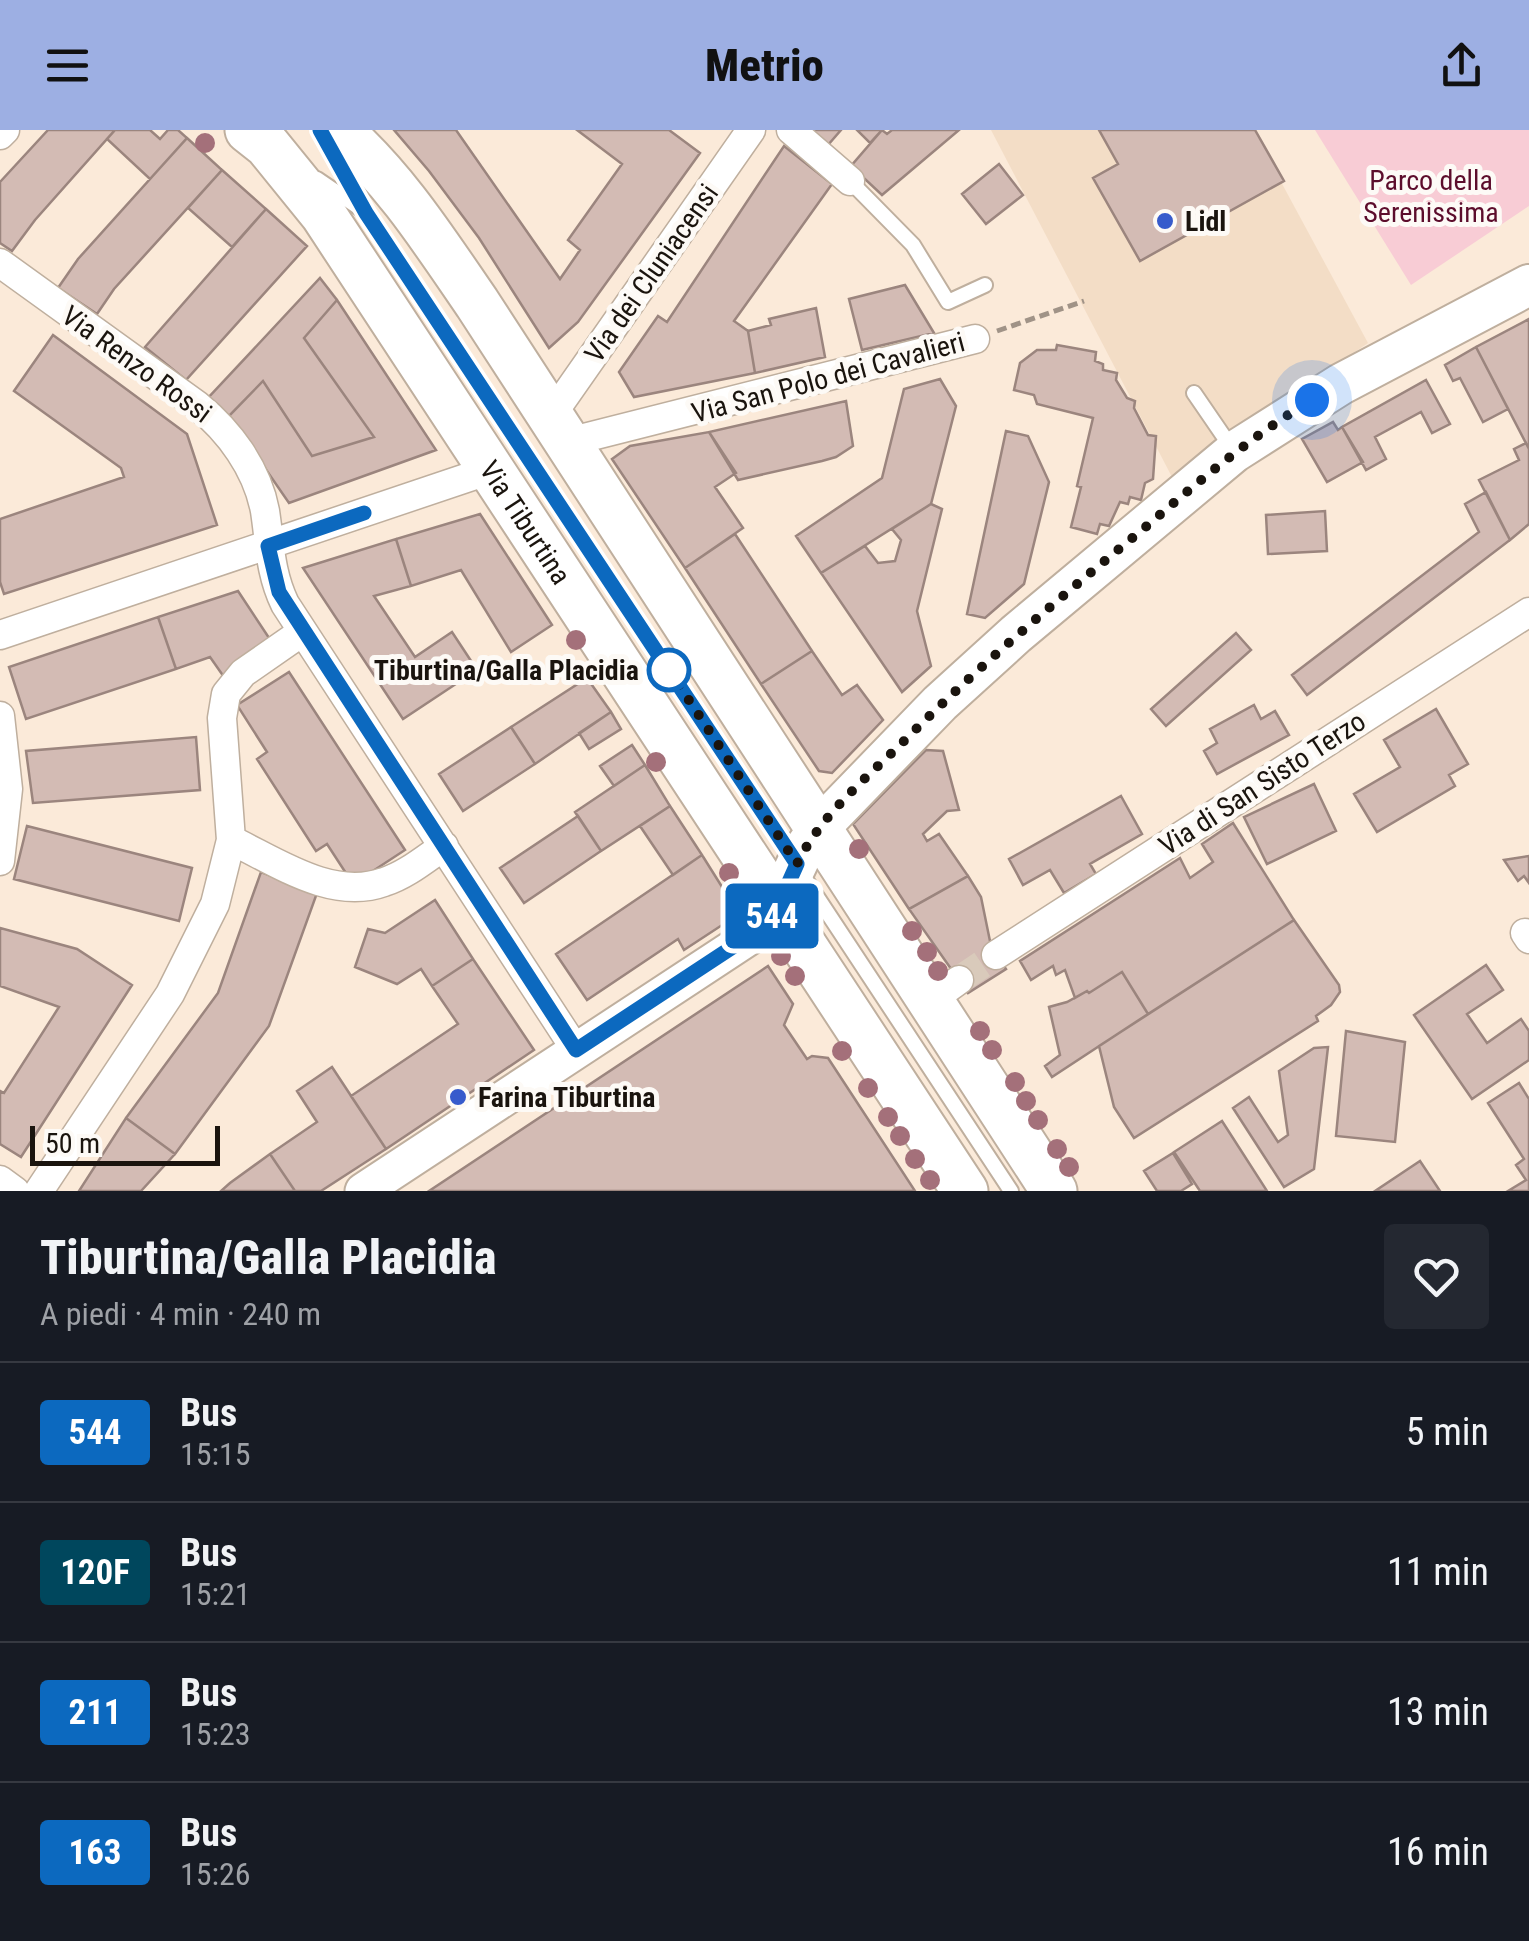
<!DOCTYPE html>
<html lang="it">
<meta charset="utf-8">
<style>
body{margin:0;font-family:"Roboto Condensed",sans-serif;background:#242831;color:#f1f3f6;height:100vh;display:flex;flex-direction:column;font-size:38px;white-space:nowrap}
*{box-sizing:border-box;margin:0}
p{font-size:32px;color:#9ea1a6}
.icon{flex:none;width:55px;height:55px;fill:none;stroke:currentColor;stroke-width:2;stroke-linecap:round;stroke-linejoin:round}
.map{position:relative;height:1061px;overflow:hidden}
.details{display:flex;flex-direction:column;background:#171b24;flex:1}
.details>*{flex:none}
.badge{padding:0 20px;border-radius:8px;font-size:35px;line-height:65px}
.scale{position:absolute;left:30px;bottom:25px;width:190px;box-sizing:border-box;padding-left:10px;border:5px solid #1a140e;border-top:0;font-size:28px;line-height:35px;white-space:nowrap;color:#1a140e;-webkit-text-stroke:8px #fdfaf6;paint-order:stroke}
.you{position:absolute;width:50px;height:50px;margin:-25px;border:8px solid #fff;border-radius:50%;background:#1a73e8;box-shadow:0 0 0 15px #1a73e833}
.map>.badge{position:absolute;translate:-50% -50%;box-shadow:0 0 0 5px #fff}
.round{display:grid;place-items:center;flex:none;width:105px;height:105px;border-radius:10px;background:#242831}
.head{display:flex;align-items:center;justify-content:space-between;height:170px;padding:0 40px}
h1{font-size:48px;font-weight:800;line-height:75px}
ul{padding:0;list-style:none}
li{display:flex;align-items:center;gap:30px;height:140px;padding:0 40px;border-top:2px solid #363941}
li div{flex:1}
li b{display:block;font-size:38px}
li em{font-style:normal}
li .badge{min-width:110px;font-weight:700;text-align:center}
header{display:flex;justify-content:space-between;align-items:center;height:130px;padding:0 40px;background:#9dafe3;color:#111;font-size:45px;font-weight:800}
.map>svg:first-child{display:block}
.built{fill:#f3ddc6}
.green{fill:#f8ccd5}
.building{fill:#d3bbb4;stroke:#9b857e;stroke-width:2.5}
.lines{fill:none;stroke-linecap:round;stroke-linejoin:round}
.minor-tunnel{stroke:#d9cabb;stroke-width:28;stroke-dasharray:28 14;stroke-linecap:butt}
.service-casing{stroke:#bfaf9e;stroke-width:18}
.minor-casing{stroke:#bfaf9e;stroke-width:31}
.tertiary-casing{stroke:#bfaf9e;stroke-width:39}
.secondary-casing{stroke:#bfaf9e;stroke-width:44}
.primary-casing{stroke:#bfaf9e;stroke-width:49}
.path{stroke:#a09387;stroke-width:5;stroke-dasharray:10 5;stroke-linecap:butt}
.service{stroke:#fff;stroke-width:14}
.minor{stroke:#fff;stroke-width:28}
.tertiary{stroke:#fff;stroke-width:35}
.secondary{stroke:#fff;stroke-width:40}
.primary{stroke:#fff;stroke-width:45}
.tree{fill:#a4707a}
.line-casing{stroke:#fff;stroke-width:22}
.line{stroke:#0c69bf;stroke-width:15}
.walk{stroke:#1a140e;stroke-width:10;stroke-dasharray:0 18}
.poi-dot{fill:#375bcc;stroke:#fdfaf6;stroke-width:4}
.stop-dot{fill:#fff;stroke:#0c69bf;stroke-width:5}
.labels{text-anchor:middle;stroke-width:10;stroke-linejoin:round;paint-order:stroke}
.park-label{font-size:28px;fill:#5c0d2c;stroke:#fdfaf6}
.poi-label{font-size:28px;font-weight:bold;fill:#1a140e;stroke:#fdfaf6;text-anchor:start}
.street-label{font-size:28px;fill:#1a140e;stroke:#fdfaf6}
.stop-label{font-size:28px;font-weight:bold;fill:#1a140e;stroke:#fdfaf6;text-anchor:end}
</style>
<header><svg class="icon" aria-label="menu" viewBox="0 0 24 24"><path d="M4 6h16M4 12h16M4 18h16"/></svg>Metrio<svg class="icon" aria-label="share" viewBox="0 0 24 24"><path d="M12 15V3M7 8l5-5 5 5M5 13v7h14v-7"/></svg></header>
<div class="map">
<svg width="1529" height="1061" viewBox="0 0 1529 1061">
<rect width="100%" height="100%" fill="#fbead9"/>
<path class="built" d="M991 0H1253L1368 213 1172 347Z"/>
<path class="green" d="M1315 0H1529V76L1411 155Z"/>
<path class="building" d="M48 0H115L35 90 12 121 0 113V52Z
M115 0H150L160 9 168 0H178L187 8 150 49 107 9Z
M394 0H456L560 149 580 120 568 110 622 34 577 0H669L700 23 578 192 549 218 479 108 429 41Z
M812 0H841L828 15Z
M857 0H882L870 13Z
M882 0 887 4 892 0H959L882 65 851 36Z
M1099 0H1255L1284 51 1140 131 1093 48 1118 34Z
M187 8 222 40 114 159 97 184 58 158 78 129Z
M784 16 832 54 734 191 748 201 755 243 634 267 619 242 658 186 667 192Z
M999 34 1023 65 986 94 962 64Z
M222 40 266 79 232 117 188 78Z
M266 79 307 116 186 250 145 217Z
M320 148 337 170 304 208 374 307 312 326 263 251 229 286 208 268Z
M905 155 934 203 862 220 849 169Z
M337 170 436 320 289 373 229 286 263 251 312 326 374 307 304 208Z
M816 178 825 227 755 243 748 201 771 195 769 189Z
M1529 189V319L1476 217Z
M53 205 187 304 217 395 4 464 0 452V389L124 347 121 338 14 261Z
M1057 215 1096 222 1095 231 1103 234V240L1117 243 1116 250 1127 268 1135 271 1134 278 1148 305 1156 306 1153 349 1145 353 1141 370 1130 367 1128 374 1120 372 1109 396 1100 394 1097 404 1071 397 1081 357 1077 356 1093 288 1037 274 1034 265 1014 260 1020 233 1037 220H1056Z
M1476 217 1508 279 1483 292 1460 248 1453 251 1445 235Z
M940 249 956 276 931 374 821 443 796 406 882 348 904 259Z
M1426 250 1450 294 1432 303 1421 282 1375 307 1386 329 1366 340 1342 297Z
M846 271 853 316 836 327 822 331 738 350 709 302Z
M1333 292 1338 300 1342 297 1363 332 1327 352 1302 309Z
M1006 301 1028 306 1049 352 1024 454 985 488 967 484Z
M709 302 736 343 715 357 743 398 685 438 612 329 630 316Z
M1526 313 1529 319V394L1510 410 1479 350 1519 330 1514 319Z
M1486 362 1510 410 1307 565 1292 545 1479 402 1465 374Z
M931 374 942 379 917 481 931 536 902 562 821 443 865 416 878 433 895 431 901 410 892 399Z
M1325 381 1327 421 1268 424 1266 385Z
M480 384 552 495 511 522 461 440 411 456 396 409Z
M735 404 812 521 761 554 685 438Z
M396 409 411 456 374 466 415 527 452 502 477 540 403 589 303 438Z
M238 461 273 514 224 547 210 527 176 539 158 487Z
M158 487 176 539 26 589 9 537Z
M1236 503 1251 520 1166 596 1151 579Z
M812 521 842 565 857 555 883 590 832 643 819 641 761 554Z
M289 542 405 720 353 754 327 714 316 721 257 629 267 622 237 575Z
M587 548 611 582 535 634 511 597Z
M1254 575 1261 589 1275 581 1289 605 1217 644 1204 621 1217 613 1210 599Z
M1436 579 1468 634 1449 645 1455 656 1377 702 1354 664 1400 637 1384 610Z
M611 582 621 599 589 619 579 603Z
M511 597 535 634 463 681 439 644Z
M196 607 200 660 33 673 26 621Z
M632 615 645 635 614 656 600 636Z
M926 620 943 621 959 680 947 681 923 704 927 711 939 704 968 746 909 779 853 694Z
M645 635 670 676 601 721 575 682Z
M1314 654 1336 701 1267 734 1244 687Z
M1121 666 1142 704 1090 734 1096 744 1064 763 1050 740 1023 755 1009 729Z
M670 676 702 725 673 745 640 696Z
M578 686 601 721 524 773 500 738Z
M1233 693 1294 790 1148 884 1122 842 1089 863 1087 861 1075 868 1065 840 1056 845 1053 836 1031 850 1020 831 1180 728 1190 748 1213 732 1202 714Z
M27 696 192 738 179 791 14 749Z
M702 725 739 784 684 820 678 809 587 870 556 824Z
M1529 726V753L1524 746 1518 751 1504 730Z
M261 742 317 763 269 896 175 1024 126 988 218 863Z
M968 746 981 767 991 816 1006 839 968 863 909 779Z
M435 770 473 829 432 856 421 839 397 854 355 837 368 799 385 803Z
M1294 790 1339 855 1340 862 1331 875 1316 886 1318 891 1134 1008 1114 977 1099 916Z
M0 798 77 819 132 855 21 1027 0 1014V961L4 963 59 877 0 856Z
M473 829 534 920 386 1019 351 966 458 894 432 856Z
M1486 835 1503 860 1467 884 1487 913 1521 889 1529 901V930L1472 969 1414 885Z
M768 836 793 874 784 895 807 929 812 926 828 928 915 1061H429Z
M1122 842 1148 884 1052 947 1045 936 1060 925 1049 877 1067 872 1087 861 1089 863Z
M1346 901 1405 912 1395 1012 1336 1006Z
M1328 917 1314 1039 1284 1057 1233 978 1249 967 1278 1012 1288 1005 1279 941 1314 918Z
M332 937 386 1019 321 1061H295L270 1024 317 992 297 961Z
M1519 953 1529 969V1061H1508L1526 1050 1516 1035 1524 1029 1488 973Z
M126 988 175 1024 141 1061H79Z
M1222 991 1267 1061H1200L1174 1022Z
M1173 1023 1192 1054 1181 1061H1157L1144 1041Z
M270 1024 295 1061H221L230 1053Z
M1420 1031 1440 1061H1375Z"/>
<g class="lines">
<path class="minor-tunnel" d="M959 850 996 825"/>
<defs>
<path id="service" d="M328 15 366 83 1011 1061
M317 49 361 79
M850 51 913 115 948 172 985 155
M1194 263 1231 317"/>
<path id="minor" d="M791 0 850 51
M0 5 5 0
M0 133 197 275C229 301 257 338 265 381 270 414 270 443 285 474L576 920
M551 286 751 0
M568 312 975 209
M0 505 490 340
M0 586 8 659 0 731
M231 710C277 732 332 771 384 752 406 745 425 729 444 716
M1525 803 1529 809
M996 825 1529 482
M930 871 959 850
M0 1050 15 1061
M39 1061 170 864 215 774 231 710 222 588 226 564 243 543 302 502"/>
<path id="tertiary" d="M363 1061 751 806 765 795 777 776"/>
<path id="secondary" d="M777 776 804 719 819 698 940 573 1016 504 1234 322 1341 254 1529 155"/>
<g id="primary">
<path id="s1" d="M248 0 267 15 323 84 965 1061"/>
<path d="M339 0C395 49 435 112 477 173L1054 1061"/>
</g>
</defs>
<use href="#service" class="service-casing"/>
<use href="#minor" class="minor-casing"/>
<use href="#tertiary" class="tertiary-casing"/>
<use href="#secondary" class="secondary-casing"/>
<use href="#primary" class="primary-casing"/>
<path class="path" d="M997 201 1084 171"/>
<use href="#service" class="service"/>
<use href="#minor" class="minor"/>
<use href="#tertiary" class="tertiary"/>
<use href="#secondary" class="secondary"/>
<use href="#primary" class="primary"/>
</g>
<g class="tree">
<circle cx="205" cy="13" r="10"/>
<circle cx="576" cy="510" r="10"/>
<circle cx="656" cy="632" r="10"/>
<circle cx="859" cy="719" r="10"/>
<circle cx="729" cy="743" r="10"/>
<circle cx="743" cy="765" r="10"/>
<circle cx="912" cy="801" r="10"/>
<circle cx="927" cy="822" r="10"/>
<circle cx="781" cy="826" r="10"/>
<circle cx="938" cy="841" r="10"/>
<circle cx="795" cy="846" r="10"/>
<circle cx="980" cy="901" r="10"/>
<circle cx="992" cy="920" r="10"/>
<circle cx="842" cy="921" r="10"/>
<circle cx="1015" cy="952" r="10"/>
<circle cx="868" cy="958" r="10"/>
<circle cx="1026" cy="971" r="10"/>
<circle cx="888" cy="987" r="10"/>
<circle cx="1038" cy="990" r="10"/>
<circle cx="900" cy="1006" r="10"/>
<circle cx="1057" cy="1019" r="10"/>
<circle cx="915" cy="1029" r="10"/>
<circle cx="1069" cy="1037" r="10"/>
<circle cx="930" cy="1050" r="10"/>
</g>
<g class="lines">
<defs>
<path id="line" d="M320 0 366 83 797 734 776 781 757 801 576 920 279 462 268 416 364 383"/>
</defs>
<use href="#line" class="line-casing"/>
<use href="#line" class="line"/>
<path class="walk" d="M669 540 797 734C822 683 868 647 907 608 982 533 1061 467 1142 400 1197 353 1250 307 1312 270"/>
</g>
<g class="poi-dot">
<circle cx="1165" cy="91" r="10"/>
<circle cx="458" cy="967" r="10"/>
</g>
<circle class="stop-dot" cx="669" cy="540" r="20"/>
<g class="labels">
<g class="park-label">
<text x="1431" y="60">Parco della<tspan x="1431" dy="32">Serenissima</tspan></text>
</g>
<g class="poi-label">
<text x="1185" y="101">Lidl</text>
<text x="478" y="977">Farina Tiburtina</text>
</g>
<g class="street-label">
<text transform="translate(651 143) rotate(-55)" y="10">Via dei Cluniacensi</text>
<text transform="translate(137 234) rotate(36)" y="10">Via Renzo Rossi</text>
<text transform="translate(828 247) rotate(-15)" y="10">Via San Polo dei Cavalieri</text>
<text dy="10" stroke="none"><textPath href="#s1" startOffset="482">Via Tiburtina</textPath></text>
<text transform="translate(1262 653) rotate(-33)" y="10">Via di San Sisto Terzo</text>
</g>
<g class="stop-label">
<text x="639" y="550">Tiburtina/Galla Placidia</text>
</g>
</g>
</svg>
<div class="scale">50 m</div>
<div class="you" style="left:1312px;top:270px"></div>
<b class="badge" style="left:772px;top:786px;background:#0c69bf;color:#fff">544</b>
</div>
<section class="details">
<div class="head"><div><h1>Tiburtina/Galla Placidia</h1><p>A piedi · 4 min · 240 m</p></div><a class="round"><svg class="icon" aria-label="heart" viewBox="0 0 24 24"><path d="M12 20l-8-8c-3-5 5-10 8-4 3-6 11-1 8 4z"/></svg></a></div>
<ul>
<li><span class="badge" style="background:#0c69bf;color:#fff">544</span><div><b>Bus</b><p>15:15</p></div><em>5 min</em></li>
<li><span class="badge" style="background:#00475d;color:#fff">120F</span><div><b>Bus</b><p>15:21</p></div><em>11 min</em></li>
<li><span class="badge" style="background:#0c69bf;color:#fff">211</span><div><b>Bus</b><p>15:23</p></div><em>13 min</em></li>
<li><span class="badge" style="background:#0c69bf;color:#fff">163</span><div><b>Bus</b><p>15:26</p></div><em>16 min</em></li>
</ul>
</section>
